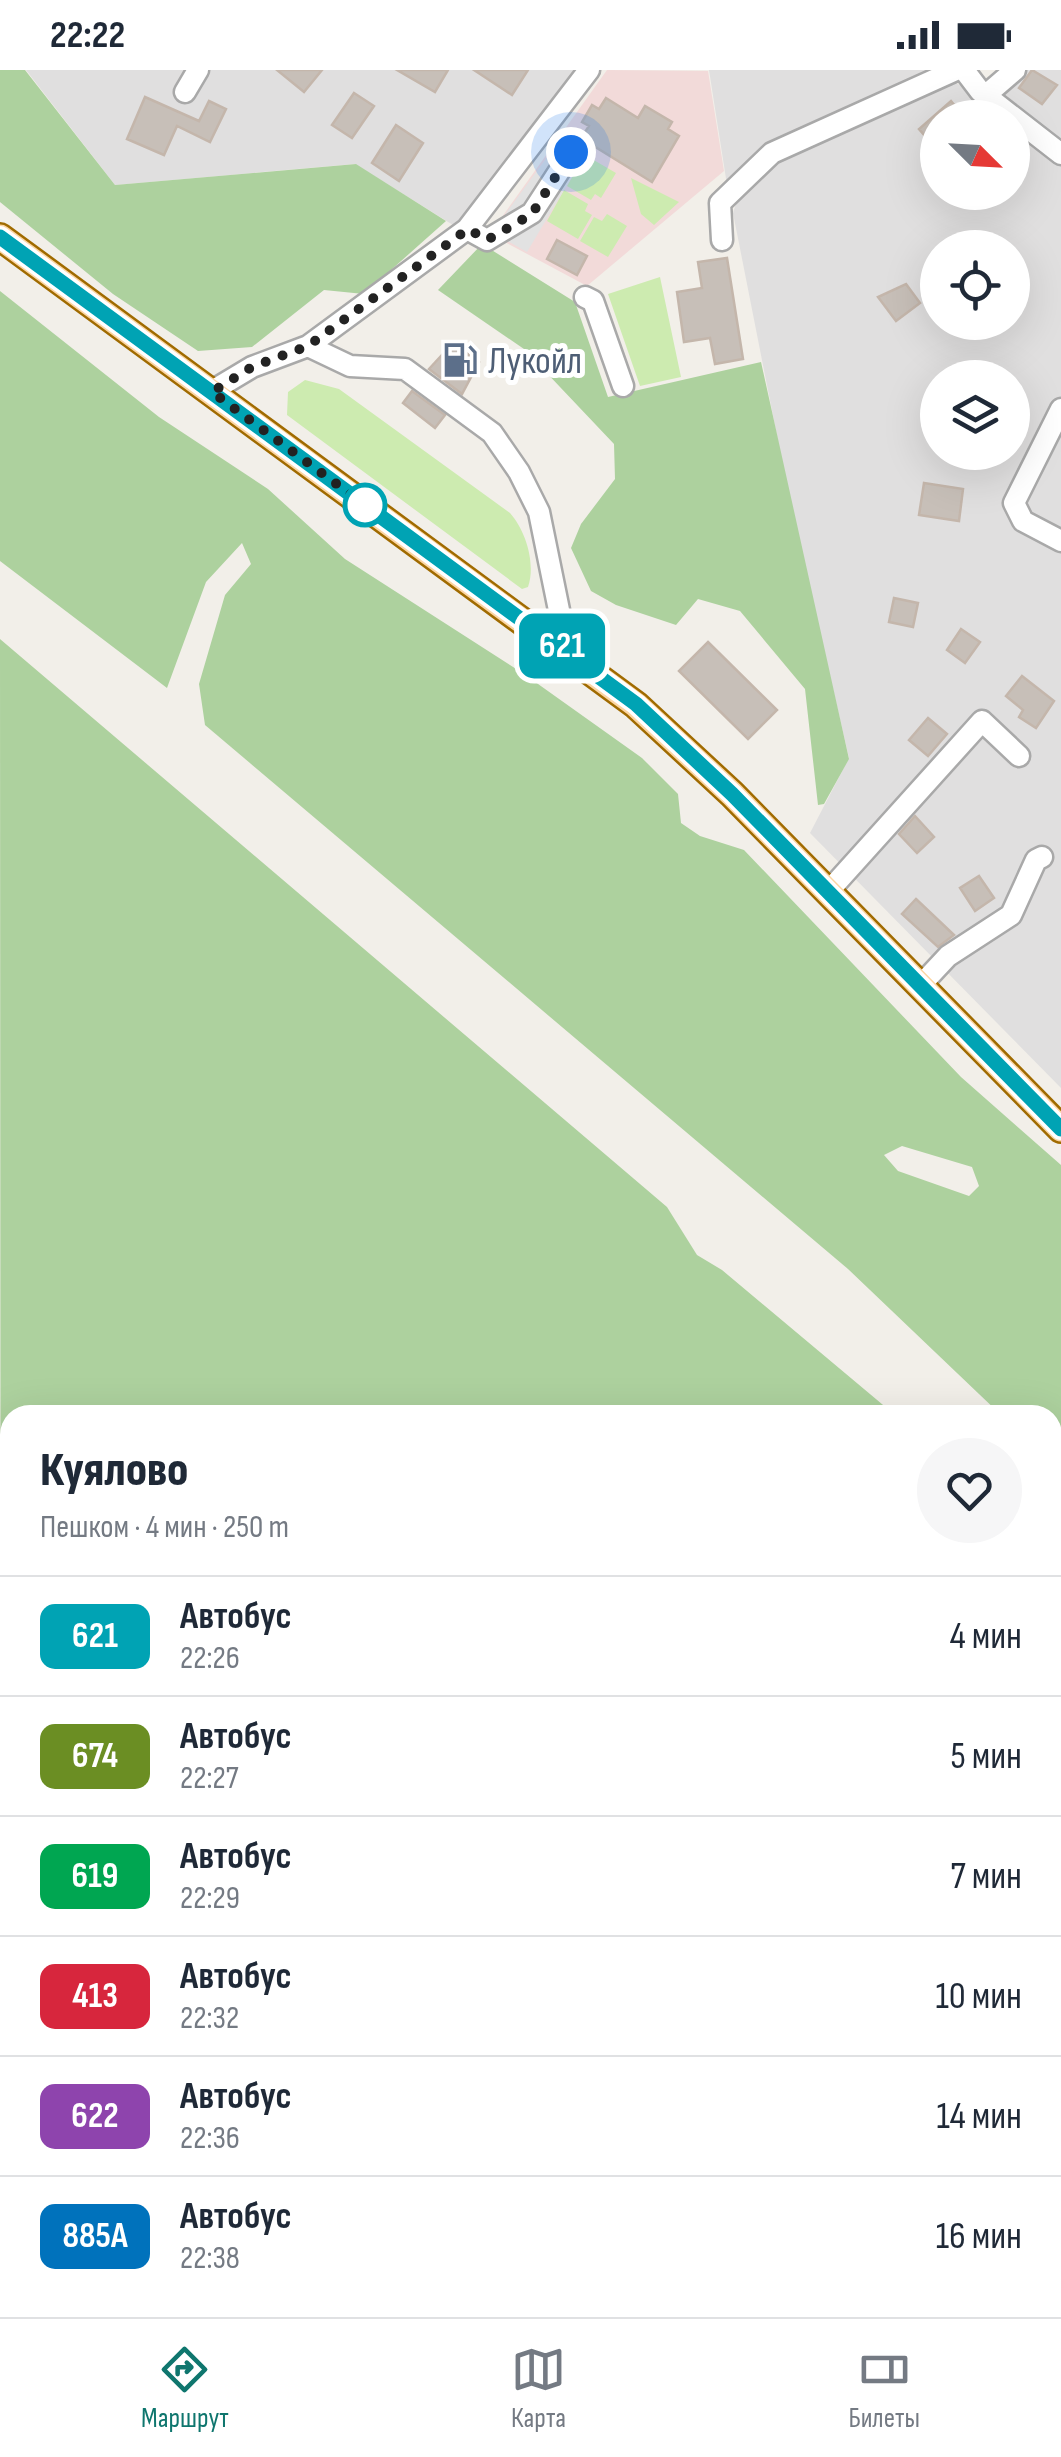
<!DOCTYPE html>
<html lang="ru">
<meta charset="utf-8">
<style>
body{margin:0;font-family:"Sofia Sans Condensed",sans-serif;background:#f6f6f7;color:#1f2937;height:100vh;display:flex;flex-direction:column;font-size:38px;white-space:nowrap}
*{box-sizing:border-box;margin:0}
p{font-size:32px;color:#747a83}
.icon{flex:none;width:55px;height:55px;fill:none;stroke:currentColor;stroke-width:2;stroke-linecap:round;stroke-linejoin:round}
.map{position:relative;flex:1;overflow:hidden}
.panel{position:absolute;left:0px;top:1335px;width:1062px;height:912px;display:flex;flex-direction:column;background:#fff;border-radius:30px 30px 0 0;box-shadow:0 10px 40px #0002}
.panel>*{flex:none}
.badge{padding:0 20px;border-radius:15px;font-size:35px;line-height:65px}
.needle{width:65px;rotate:114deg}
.tools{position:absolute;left:920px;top:30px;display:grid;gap:20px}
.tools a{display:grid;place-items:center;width:110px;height:110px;border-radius:50%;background:#fff;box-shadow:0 10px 40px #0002;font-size:50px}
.you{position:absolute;width:50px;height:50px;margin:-25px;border:8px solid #fff;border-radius:50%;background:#1a73e8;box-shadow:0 0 0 15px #1a73e833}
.map>.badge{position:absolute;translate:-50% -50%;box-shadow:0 0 0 5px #fff}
.round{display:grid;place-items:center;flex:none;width:105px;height:105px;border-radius:52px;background:#f6f6f7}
.head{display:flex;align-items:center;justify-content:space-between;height:170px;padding:0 40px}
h1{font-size:48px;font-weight:800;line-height:75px}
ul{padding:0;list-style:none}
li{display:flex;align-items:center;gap:30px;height:120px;padding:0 40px;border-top:2px solid #e0e1e3}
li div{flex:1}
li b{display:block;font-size:38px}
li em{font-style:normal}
li .badge{min-width:110px;font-weight:700;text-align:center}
.status{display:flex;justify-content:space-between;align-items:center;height:70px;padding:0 50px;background:#fff;direction:ltr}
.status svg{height:28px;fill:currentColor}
.tab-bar{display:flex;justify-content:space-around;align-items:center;height:140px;border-top:2px solid #e0e1e3;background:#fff;font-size:28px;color:#747a83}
.tab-bar a{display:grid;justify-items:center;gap:5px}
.tab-bar .selected{color:#0f766e}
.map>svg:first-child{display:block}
.residential{fill:#e0dfdf;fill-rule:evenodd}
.commercial{fill:#f2dad9}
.grass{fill:#cdebb0}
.forest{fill:#add19e;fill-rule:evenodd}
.parking{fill:#e2e2e2}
.water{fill:#aad3df}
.building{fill:#c7bfb8;stroke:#c4b6ab;stroke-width:2.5}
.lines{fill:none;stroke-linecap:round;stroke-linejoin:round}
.minor-casing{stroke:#a9a9a9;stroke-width:25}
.major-casing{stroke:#a06b00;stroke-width:30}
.minor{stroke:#fff;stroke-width:20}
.major{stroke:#fcd6a4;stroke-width:25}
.line-casing{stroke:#fff;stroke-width:22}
.line{stroke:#00a3b4;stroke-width:15}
.walk{stroke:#222;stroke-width:10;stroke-dasharray:0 18}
.stop-dot{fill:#fff;stroke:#00a3b4;stroke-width:5}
.labels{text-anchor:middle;stroke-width:10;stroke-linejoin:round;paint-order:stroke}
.service-label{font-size:38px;fill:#4e5e75;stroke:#fff;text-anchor:start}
</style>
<div class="status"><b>22:22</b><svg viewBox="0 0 49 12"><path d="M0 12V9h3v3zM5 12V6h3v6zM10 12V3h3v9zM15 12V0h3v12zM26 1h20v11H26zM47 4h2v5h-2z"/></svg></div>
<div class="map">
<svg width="1061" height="2247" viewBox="0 0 1061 2247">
<rect width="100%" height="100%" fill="#f2efe9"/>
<path class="residential" d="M26 0H601L461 160 355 94 115 115Z
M709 0H948L756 84 727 115Z
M1004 0H1061V1018L810 763 849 688 791 437 733 143 737 130 777 89 955 12 975 26ZM938 48H1012V122H938ZM938 178H1012V252H938ZM938 308H1012V382H938Z"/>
<path class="commercial" d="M607 0 708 1 724 101 587 216 501 170 494 158Z"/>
<path class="grass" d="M585 85 616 103 601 128 595 124 591 130 567 116Z
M631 108 679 132 654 155 641 144Z
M564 120 588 134 585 141 592 145 578 169 547 151Z
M607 144 627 156 608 187 580 171 594 147 602 151Z
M660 207 681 307 640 316 608 224Z
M305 310 339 319 510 443C526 461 536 494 528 517L522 519 287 345 288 322Z"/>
<path class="forest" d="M0 0H25L115 115 356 94 446 151 364 224 324 220 252 277 198 281 113 224 0 132Z
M482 174 575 232 608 327 761 292 849 689 824 734 818 735 805 619 740 541 698 529 676 555 616 535 591 521 571 478 581 454 615 409 614 374 524 279 438 220Z
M0 221 159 347 268 419 345 489 524 604 642 688 678 724 681 753 700 766 744 780 961 1007 1061 1095V1402L1053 1394 1052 1345H1001L848 1199 205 655 199 614 225 525 251 494 242 473 206 512 167 618 0 491ZM902 1076 972 1097 979 1116 969 1126 898 1101 884 1085Z
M0 569 667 1137 697 1185 722 1200 895 1345H10V2202L1 2205Z
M1053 1478 1061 1485V2247H985L978 2238H1052Z
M254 2238H374L383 2247H257Z
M449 2238H601L614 2247H449Z"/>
<path class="parking" d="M559 71 585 85 527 182 502 168 495 158Z"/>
<path class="water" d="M601 2238H782L779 2247H614Z"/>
<path class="building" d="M277 0H322L304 22Z
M397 0H448L435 22Z
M474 0H528L512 25Z
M1032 0 1057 15 1042 34 1019 18Z
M354 23 374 36 352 68 332 55Z
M145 27 199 51 209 31 226 39 210 72 177 56 164 85 127 69Z
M606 28 638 48 645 36 672 52 668 59 679 66 652 112 581 68 589 56 582 52 592 35 599 39Z
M951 31 965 48H938V81L919 59Z
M396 55 423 73 399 111 372 93Z
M557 170 587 186 577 205 547 189Z
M727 188 743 289 715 294 710 268 684 272 677 222 702 218 698 192Z
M906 214 920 233 896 251 878 227Z
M453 273 479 292 462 324 429 299Z
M412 321 445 345 435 358 403 333Z
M924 413 963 419 959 451 919 445Z
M894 528 918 533 913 557 889 552Z
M961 559 980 572 965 593 947 580Z
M708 572 777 640 748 669 679 601Z
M1022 606 1054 631 1036 658 1019 647 1023 640 1006 626Z
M928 648 947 664 928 686 909 670Z
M915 746 934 767 917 783 899 764Z
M979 806 994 828 975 841 960 818Z
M916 829 954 865 938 877 902 844Z"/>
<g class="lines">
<defs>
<path id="minor" d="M964 0 980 21 1061 84
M185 22 198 0
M986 25 1015 0
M467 159 487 170 532 143 571 83
M722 170 720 133 772 83 956 0
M585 227 593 231 623 316
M308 276 350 296 405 299 492 363 519 402 539 442 560 545 578 588
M212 321 252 297 308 276 467 159 589 0
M1061 339 1014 433 1023 451 1061 471
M827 823 982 651 1019 686
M919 917 948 886 1011 845 1036 790 1042 787"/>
<path id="major" d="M0 167 636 635 732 724 1061 1059"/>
</defs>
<use href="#minor" class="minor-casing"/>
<use href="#major" class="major-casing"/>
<use href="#minor" class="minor"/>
<use href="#major" class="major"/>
</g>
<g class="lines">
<defs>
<path id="line" d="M0 167 636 634 732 724 1061 1059"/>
</defs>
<use href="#line" class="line-casing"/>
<use href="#line" class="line"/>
<path class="walk" d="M365 435 212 322 252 297 308 276 468 159 487 170 532 144 571 82"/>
</g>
<defs>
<symbol id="fuel-bare" viewBox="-9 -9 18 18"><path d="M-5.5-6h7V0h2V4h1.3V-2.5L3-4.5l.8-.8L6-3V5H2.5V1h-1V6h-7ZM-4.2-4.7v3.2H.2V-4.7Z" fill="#5c6f8a" stroke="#fff" stroke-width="2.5" paint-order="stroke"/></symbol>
</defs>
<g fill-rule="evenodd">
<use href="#fuel-bare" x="435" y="265" width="50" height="50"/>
</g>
<circle class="stop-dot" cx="365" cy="435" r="20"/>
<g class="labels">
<g class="service-label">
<text x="488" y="303">Лукойл</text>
</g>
</g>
</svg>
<div class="tools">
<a><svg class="needle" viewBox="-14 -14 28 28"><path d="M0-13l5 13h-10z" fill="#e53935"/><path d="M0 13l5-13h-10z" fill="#747a83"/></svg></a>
<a><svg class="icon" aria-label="locate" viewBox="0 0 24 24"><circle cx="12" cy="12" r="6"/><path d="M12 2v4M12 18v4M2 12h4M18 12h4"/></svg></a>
<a><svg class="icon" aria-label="layers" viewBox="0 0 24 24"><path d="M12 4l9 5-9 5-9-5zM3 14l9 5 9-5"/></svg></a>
</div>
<div class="you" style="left:571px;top:82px"></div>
<b class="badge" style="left:562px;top:576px;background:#00a3b4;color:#fff">621</b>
<section class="panel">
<div class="head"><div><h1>Куялово</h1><p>Пешком · 4 мин · 250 m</p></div><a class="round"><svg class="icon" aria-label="heart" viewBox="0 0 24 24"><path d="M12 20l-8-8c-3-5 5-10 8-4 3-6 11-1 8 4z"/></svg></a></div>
<ul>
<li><span class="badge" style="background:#00a3b4;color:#fff">621</span><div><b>Автобус</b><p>22:26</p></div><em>4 мин</em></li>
<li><span class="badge" style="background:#6b8e23;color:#fff">674</span><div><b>Автобус</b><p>22:27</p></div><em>5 мин</em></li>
<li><span class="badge" style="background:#00a651;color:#fff">619</span><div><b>Автобус</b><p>22:29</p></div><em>7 мин</em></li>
<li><span class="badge" style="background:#d7263d;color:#fff">413</span><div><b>Автобус</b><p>22:32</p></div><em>10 мин</em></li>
<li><span class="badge" style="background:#8e44ad;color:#fff">622</span><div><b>Автобус</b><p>22:36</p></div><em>14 мин</em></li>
<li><span class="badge" style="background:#0072bc;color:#fff">885А</span><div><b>Автобус</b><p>22:38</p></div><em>16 мин</em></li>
</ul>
</section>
</div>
<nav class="tab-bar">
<a class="selected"><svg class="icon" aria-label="directions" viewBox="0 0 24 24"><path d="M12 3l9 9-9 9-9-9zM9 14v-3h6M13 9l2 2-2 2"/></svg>Маршрут</a>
<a><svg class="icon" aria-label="map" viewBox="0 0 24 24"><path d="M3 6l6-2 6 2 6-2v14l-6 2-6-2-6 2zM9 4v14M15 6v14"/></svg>Карта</a>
<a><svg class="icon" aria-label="tickets" viewBox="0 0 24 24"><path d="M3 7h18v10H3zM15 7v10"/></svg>Билеты</a>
</nav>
